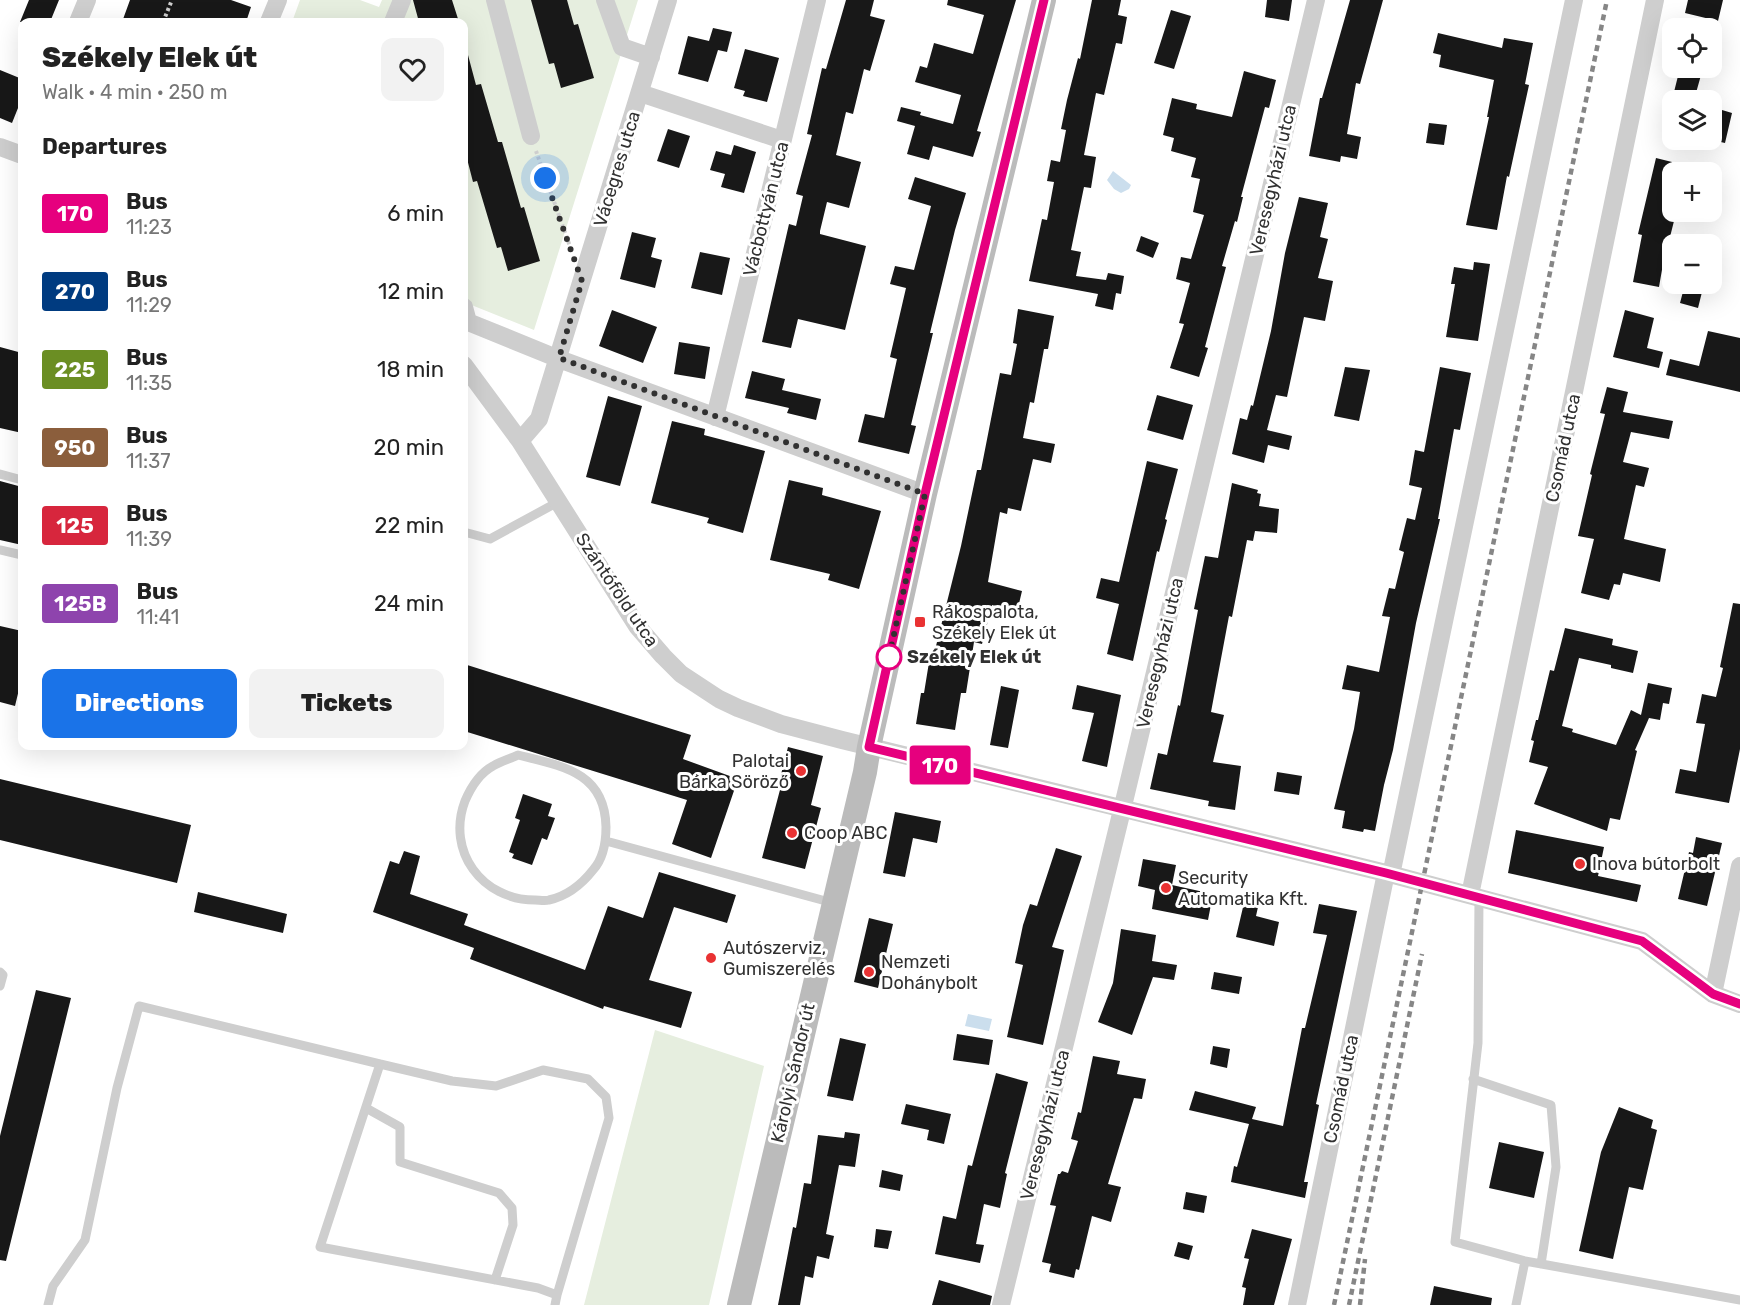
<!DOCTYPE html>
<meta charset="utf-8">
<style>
body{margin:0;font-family:Rubik,sans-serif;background:#f2f2f2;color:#222;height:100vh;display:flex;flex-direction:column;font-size:22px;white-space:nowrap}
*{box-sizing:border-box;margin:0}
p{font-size:20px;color:#767676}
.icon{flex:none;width:33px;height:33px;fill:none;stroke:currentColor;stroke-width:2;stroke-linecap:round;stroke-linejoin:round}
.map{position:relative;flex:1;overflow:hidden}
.side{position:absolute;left:18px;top:18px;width:450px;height:732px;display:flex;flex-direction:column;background:#fff;border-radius:12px;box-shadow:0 6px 24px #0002}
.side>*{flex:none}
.badge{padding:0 12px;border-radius:4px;font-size:21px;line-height:39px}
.tools{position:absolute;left:1662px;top:18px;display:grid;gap:12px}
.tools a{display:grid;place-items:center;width:60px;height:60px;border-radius:12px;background:#fff;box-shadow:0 6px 24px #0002;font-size:30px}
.you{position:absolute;width:30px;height:30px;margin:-15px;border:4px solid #fff;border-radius:50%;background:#1a73e8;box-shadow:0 0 0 9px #1a73e833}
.map>.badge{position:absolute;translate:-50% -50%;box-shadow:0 0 0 3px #fff}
h2{padding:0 24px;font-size:22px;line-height:54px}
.round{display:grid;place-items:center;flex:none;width:63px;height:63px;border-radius:12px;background:#f2f2f2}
.head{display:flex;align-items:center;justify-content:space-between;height:102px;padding:0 24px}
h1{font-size:28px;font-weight:800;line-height:45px}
.primary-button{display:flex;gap:12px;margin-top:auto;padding:12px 24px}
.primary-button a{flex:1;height:69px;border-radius:12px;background:#1a73e8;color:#fff;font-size:24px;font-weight:800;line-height:69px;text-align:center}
.primary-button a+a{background:#f2f2f2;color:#222}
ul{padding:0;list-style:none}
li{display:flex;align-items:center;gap:18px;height:78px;padding:0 24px}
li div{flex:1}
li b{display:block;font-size:22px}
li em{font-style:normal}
li .badge{min-width:66px;font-weight:700;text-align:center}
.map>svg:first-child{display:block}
.green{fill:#e6eedf}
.water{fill:#cbdeed}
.building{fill:#181818}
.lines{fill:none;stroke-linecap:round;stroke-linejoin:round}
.path{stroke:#cecece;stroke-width:4;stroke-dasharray:3 3;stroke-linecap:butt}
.lane{stroke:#cecece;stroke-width:9}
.street{stroke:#cecece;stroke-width:18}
.secondary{stroke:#bbb;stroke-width:24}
.rail{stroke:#868686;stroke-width:4.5;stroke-dasharray:6 4.5;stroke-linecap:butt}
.line-casing{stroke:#fff;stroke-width:14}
.line{stroke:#e6007e;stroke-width:9}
.walk{stroke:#313131;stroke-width:6;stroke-dasharray:0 10.8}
.poi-dot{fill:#e93233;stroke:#fff;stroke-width:2}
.stop-dot{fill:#fff;stroke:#e6007e;stroke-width:3}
.labels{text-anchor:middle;stroke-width:6;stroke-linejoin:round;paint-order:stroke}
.street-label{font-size:18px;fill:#313131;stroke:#fff}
.poi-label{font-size:18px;fill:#313131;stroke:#fff;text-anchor:start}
.stop-label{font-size:18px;font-weight:bold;fill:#313131;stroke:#fff;text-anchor:start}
</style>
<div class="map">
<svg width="1740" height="1305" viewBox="0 0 1740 1305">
<rect width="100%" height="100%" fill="#fff"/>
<path class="green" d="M300 0H360L379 7 382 0H638L534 330 464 302V22H292Z
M655 1030 764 1066 709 1305H584Z"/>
<path class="water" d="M1113 171 1131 185 1129 189 1121 193 1114 189 1107 180Z
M968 1014 992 1019 989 1031 965 1026Z"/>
<path class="building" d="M29 0H59L50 22H20Z
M130 0H231L251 7 246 22H122Z
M413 0H452L459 22H419Z
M531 0H567L574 25 578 24 594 78 561 88 554 63 549 64Z
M846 0H874L870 16 885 20 870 71 864 69 853 114 846 112 836 155 861 162 849 208 827 202 820 231V234L866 246 845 330 798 319 791 348 762 342 789 224 796 226 803 196 796 194 812 135 807 134 822 68 826 69Z
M948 0H1016L977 131 981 132 973 157 933 146 929 160 907 154 915 126 897 121 901 107 921 112 920 115 953 124 961 95 915 82 920 66 927 68 934 43 973 54 984 15 947 5Z
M1092 0H1121L1118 15 1127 17 1122 44 1116 43 1104 95 1096 93 1084 155 1096 157 1091 188 1084 187 1071 250 1081 252 1076 276 1106 280 1108 273 1124 276 1121 294 1116 293 1113 310 1095 306 1098 294 1029 281 1042 219 1047 220 1054 182 1047 181 1051 160 1060 162 1066 130 1061 129 1067 100 1078 58 1080 59Z
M1267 0H1292L1289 21 1265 17Z
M1350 0H1383L1360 84 1356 83 1347 134 1361 137 1357 159 1341 156 1340 162 1309 156 1320 98H1322Z
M1688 0H1723L1718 21 1685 13Z
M1171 10 1191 16 1174 69 1154 63Z
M713 28 732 32 727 52 718 50 708 82 678 74 688 36 709 41Z
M1438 33 1502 48 1504 38 1533 43 1525 84 1529 85 1509 177 1507 176 1497 230 1466 225 1489 117H1487L1494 80 1439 67 1441 55 1433 53Z
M745 49 779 58 767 102 743 96 745 91 734 88Z
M468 55 476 85 481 84 498 142H502L521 208 524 207 540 261 508 271 501 247 497 248 477 181 473 182 464 147V56Z
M1680 68H1703L1694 100H1672Z
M0 70 22 79V98L12 123 0 118Z
M1244 71 1276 80 1269 108 1265 107 1241 197H1243L1237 222 1235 221 1222 266 1226 267 1205 347 1208 348 1199 377 1170 368 1184 324 1179 323 1190 283 1176 279 1181 257 1191 259 1204 215 1193 212 1200 179 1191 177 1196 158 1171 151 1174 138 1163 135 1172 98 1197 104 1196 109 1232 117Z
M1712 107 1732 113 1725 143 1712 140Z
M1429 123 1447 125 1444 145 1426 143Z
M668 129 690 136 679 168 657 161Z
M734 145 756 152 744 193 721 187 725 174 710 170 716 151 731 155Z
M1656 158 1672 162V212L1676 213 1669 241H1667L1659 287 1633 282 1642 235 1638 234Z
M915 177 966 193 955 230 930 333H933L911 425 916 426 909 454 858 442 865 414 884 418 897 359 890 357 906 288 890 284 895 266 914 270 931 206 908 199Z
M1299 197 1328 203 1320 237 1328 239 1318 278 1333 281 1325 321 1304 317 1287 397 1276 395 1267 430 1292 436 1289 450 1268 445 1264 463 1232 454 1240 418 1247 420 1251 405 1253 406 1271 331 1285 253Z
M632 232 656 238 651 257 662 260 655 288 620 279Z
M1141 236 1159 243 1153 258 1136 251Z
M700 252 730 258 722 295 691 288Z
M1474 262 1490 264 1478 341 1446 337 1455 284H1451L1454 267 1473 270Z
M1685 284H1704L1698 308 1680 303Z
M1018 309 1054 316 1048 349H1044L1034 403 1030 402 1023 438 1055 444 1051 463 1033 459 1021 511 1008 508 1007 514 1000 512 988 582 1022 591 1017 612 992 605 982 644 974 642 966 693H961L955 730 916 724 921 693H924L931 650H935L961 546 977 470H981L1000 373 1011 375 1017 344 1013 343Z
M612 310 657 327 643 363 599 346Z
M1625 310 1654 318 1647 348 1663 352 1659 368 1613 357Z
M1708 331 1740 338V392L1666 375 1670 359 1699 366Z
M679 342 710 347 705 379 674 374Z
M0 347 22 353V433L0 428Z
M1345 367 1370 370 1359 421 1334 416Z
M1440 367 1471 373 1460 430 1454 429 1438 519H1440L1416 623 1393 750 1384 785 1375 831 1364 829 1363 832 1342 828 1345 811 1334 809 1354 729 1360 692 1342 689 1347 665 1379 672 1390 617 1382 616 1389 588 1395 589 1404 552 1399 550 1407 518 1415 520 1422 488 1409 485 1415 450 1424 452Z
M752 371 785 379 782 390 821 399 816 420 787 413 789 408 745 398Z
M1607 387 1628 392 1623 412 1673 421 1669 439 1631 432 1623 462 1649 468 1644 487 1636 485 1624 539 1666 549 1660 582 1623 573 1620 585 1614 584 1609 600 1581 593 1594 539 1578 536 1592 475 1590 474 1605 414 1600 413Z
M1157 395 1193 405 1183 440 1147 430Z
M608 396 642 406 620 486 586 477Z
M672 421 705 429 704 435 765 451 743 533 707 523 709 518 651 503Z
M1147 461 1178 469 1165 519 1167 520 1159 552 1157 551 1133 661 1107 654 1119 604 1096 598 1101 578 1119 582Z
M789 480 823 488 822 495 881 511 859 589 828 580 830 574 770 560Z
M0 481 22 487V545L0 540Z
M1232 483 1258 490 1257 493 1261 494 1259 506 1279 509 1277 533 1255 531 1253 541 1247 540 1232 617 1229 616 1211 712 1224 715 1213 762 1241 766 1235 810 1208 806 1209 801 1150 789 1158 753 1167 755 1178 705 1180 706 1198 610 1194 609 1205 556 1218 558Z
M1733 603 1740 604V749L1729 803 1675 793 1680 769 1696 772 1705 724 1696 723 1702 694 1716 697 1723 668 1720 667Z
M0 626 22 631V677L15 706 0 702Z
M1565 628 1613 639 1612 645 1638 651 1633 673 1611 668V665L1579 658 1562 726 1573 729 1572 732 1616 745 1631 710 1641 715 1648 683 1672 688 1669 704 1663 703 1660 720 1649 718 1635 750 1637 751 1620 820 1610 818 1607 831 1534 804 1548 767 1529 762 1534 741 1531 740 1536 720H1538L1550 670 1554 671Z
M464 664 691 735 683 759 738 779 711 858 672 844 687 800 464 731Z
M1077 685 1121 695 1107 767 1082 761 1094 713 1072 709Z
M1001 686 1019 690 1008 748 990 745Z
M788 747 823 756 811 805 821 808 805 869 762 858 781 786H778Z
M1277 772 1302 776 1299 795 1274 791Z
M0 779 191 825 177 883 0 840Z
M523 794 552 804 548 816 555 818 547 840 542 838 532 865 512 858 514 854 509 852 520 820 515 818Z
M895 812 941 821 937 843 913 838 905 877 883 873Z
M1516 830 1604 847 1598 876 1641 885 1637 902 1508 873Z
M1696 837 1722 843 1707 906 1678 899 1689 852 1693 853Z
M1056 848 1082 856 1052 947 1064 950 1043 1045 1007 1037 1023 965 1015 963 1023 925 1030 904 1037 906Z
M404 851 420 856 410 894 468 914 464 925 585 970 608 906 643 918 659 872 736 895 727 923 674 907 649 980 692 992 681 1028 604 1006 603 1009 470 959 474 948 373 912 390 861 399 864Z
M1143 859 1176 865 1172 885 1213 894 1208 920 1152 909 1155 890 1138 886Z
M198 892 287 914 283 933 194 912Z
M1244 903 1258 907 1256 916 1279 922 1274 946 1236 937Z
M1319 904 1357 911 1316 1104 1319 1105 1304 1182H1308L1305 1198 1231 1182 1234 1166 1237 1167 1249 1124 1189 1110 1195 1091 1256 1107 1252 1119 1283 1126 1302 1028H1305L1327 935 1313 933Z
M869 918 893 924 878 988 854 982Z
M1121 929 1156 935 1152 961 1177 965 1174 980 1153 977 1132 1035 1098 1022 1113 983Z
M1214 972 1242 977 1239 994 1211 989Z
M36 990 71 998 6 1261 0 1260V1136Z
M957 1034 993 1040 989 1065 953 1060Z
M840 1038 866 1044 853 1101 827 1096Z
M1213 1046 1230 1049 1227 1068 1210 1064Z
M1093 1056 1120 1061 1117 1074 1146 1079 1142 1099 1134 1098 1108 1184 1121 1187 1111 1222 1092 1216 1079 1270 1076 1269 1074 1278 1049 1272 1051 1264 1042 1262 1056 1206 1050 1205 1058 1174H1060L1062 1171 1068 1173 1078 1141 1071 1139 1078 1112 1081 1113Z
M996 1073 1028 1082 1005 1173 1007 1174 1000 1208 984 1204 976 1244 984 1245 980 1263 935 1254 943 1216 956 1219 968 1165 972 1166Z
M906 1104 951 1114 944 1144 927 1140 929 1130 901 1124Z
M1619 1107 1653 1120 1651 1128 1657 1130 1643 1190 1629 1187 1613 1259 1579 1251 1601 1152Z
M845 1132 860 1134 855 1167 839 1165 826 1234 834 1236 829 1259 817 1256 813 1278 805 1276 800 1305H778L793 1227 796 1228 804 1183 811 1184 818 1135 844 1138Z
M1499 1142 1544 1152 1534 1198 1489 1188Z
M882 1170 903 1175 900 1191 879 1187Z
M1186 1192 1207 1196 1204 1213 1183 1209Z
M876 1229 892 1231 888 1249 874 1247Z
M1252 1229 1292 1239 1274 1305H1243L1246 1288 1242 1287 1249 1259 1244 1258Z
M1178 1242 1193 1246 1189 1260 1174 1256Z
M939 1280 992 1296 990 1305H932Z
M1434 1286 1492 1298 1491 1305H1430Z"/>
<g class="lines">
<path class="path" d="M163 22 172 0
M536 151 572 252"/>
<path class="lane" d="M0 474 22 480
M464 532 490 539 558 502
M0 550 22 555
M518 755C562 766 605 772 606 827 606 841 603 859 593 870 582 884 567 896 549 900 545 901 539 900 535 900 482 900 446 851 465 801 471 787 480 773 493 766 501 761 510 759 518 755Z
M606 841 833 903
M1479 897 1478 1043 1455 1242 1525 1261 1516 1305
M0 972 3 975 0 986
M380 1064 452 1081 496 1086 543 1070 588 1079 606 1097 609 1118 557 1295
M1473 1079 1551 1105 1556 1167 1541 1264
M366 1108 400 1127V1162L499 1193 512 1208 513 1225 495 1280
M1525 1261 1740 1300
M48 1305 53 1286 85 1240 117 1088 139 1006 380 1064 320 1247 538 1288 557 1295 555 1305"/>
<path class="street" d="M495 0 531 136
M605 0 622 47 651 57
M78 22 87 0
M269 22 278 0
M393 22 402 0
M640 93 782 140
M0 147 22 155
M464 307 468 322 559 359 925 494
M464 365 520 441 637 626 663 656 681 674 719 699 738 708 781 724 842 740 1386 873 1642 941 1713 994 1740 1004
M715 417 817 0
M520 441 539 419 668 0
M1391 875 1574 0
M1470 895 1655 0
M1713 994 1740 866
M1001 1305 1122 810 1316 0
M1297 1305 1386 873"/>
<path class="secondary" d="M739 1305 865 772 869 747 925 494 1044 0"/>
<path class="rail" d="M1334 1305 1607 0
M1349 1305 1422 954
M1360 1305 1365 1259"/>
</g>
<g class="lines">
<defs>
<path id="line" d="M1044 0 925 494 869 747 1386 873 1642 941 1713 994 1740 1004"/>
</defs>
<use href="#line" class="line-casing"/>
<use href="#line" class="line"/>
<path class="walk" d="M545 178 582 281 559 358 925 494 889 657"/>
</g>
<g class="poi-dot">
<rect x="914" y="616" width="12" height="12" rx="3"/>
<circle cx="801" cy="771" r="6"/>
<circle cx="792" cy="833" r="6"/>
<circle cx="1580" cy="864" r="6"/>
<circle cx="1166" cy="888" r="6"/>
<circle cx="711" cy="958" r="6"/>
<circle cx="869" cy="972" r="6"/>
</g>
<circle class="stop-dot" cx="889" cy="657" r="12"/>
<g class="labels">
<g class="street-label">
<text transform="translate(617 169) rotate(-73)" y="6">Vácegres utca</text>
<text transform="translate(1273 180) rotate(-77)" y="6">Veresegyházi utca</text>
<text transform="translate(766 209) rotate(-76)" y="6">Vácbottyán utca</text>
<text transform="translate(1563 448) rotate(-78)" y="6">Csomád utca</text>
<text transform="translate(617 590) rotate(56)" y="6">Szántóföld utca</text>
<text transform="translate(1160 653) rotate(-77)" y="6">Veresegyházi utca</text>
<text transform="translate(793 1073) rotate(-77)" y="6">Károlyi Sándor út</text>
<text transform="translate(1341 1089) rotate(-78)" y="6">Csomád utca</text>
<text transform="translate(1045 1125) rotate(-76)" y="6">Veresegyházi utca</text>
</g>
<g class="poi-label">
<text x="932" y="618">Rákospalota,<tspan x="932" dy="21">Székely Elek út</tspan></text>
<text x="789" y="767" text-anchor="end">Palotai<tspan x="789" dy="21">Bárka Söröző</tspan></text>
<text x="804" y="839">Coop ABC</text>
<text x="1592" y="870">Inova bútorbolt</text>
<text x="1178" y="884">Security<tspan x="1178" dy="21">Automatika Kft.</tspan></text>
<text x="723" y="954">Autószerviz,<tspan x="723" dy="21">Gumiszerelés</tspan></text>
<text x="881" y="968">Nemzeti<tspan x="881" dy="21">Dohánybolt</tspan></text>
</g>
<g class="stop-label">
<text x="907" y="663">Székely Elek út</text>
</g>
</g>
</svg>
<div class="tools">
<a><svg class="icon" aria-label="locate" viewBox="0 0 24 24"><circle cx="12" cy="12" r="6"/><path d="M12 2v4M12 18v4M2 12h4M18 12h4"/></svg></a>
<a><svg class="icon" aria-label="layers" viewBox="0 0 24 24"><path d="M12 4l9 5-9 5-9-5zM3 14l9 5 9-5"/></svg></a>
<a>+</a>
<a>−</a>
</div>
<div class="you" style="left:545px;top:178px"></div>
<b class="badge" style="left:940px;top:765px;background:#e6007e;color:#fff">170</b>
<section class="side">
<div class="head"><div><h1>Székely Elek út</h1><p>Walk · 4 min · 250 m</p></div><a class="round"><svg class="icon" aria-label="heart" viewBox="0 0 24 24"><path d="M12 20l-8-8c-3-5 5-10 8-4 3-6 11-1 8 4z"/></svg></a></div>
<h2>Departures</h2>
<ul>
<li><span class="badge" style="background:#e6007e;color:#fff">170</span><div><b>Bus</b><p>11:23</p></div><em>6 min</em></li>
<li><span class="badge" style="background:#003b80;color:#fff">270</span><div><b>Bus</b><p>11:29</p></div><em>12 min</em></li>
<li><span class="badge" style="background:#6b8e23;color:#fff">225</span><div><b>Bus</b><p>11:35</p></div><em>18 min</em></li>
<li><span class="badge" style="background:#8b5e3c;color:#fff">950</span><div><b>Bus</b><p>11:37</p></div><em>20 min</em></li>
<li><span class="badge" style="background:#d7263d;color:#fff">125</span><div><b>Bus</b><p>11:39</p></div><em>22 min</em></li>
<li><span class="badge" style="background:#8e44ad;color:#fff">125B</span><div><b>Bus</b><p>11:41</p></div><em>24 min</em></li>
</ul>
<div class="primary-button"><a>Directions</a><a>Tickets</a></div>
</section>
</div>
